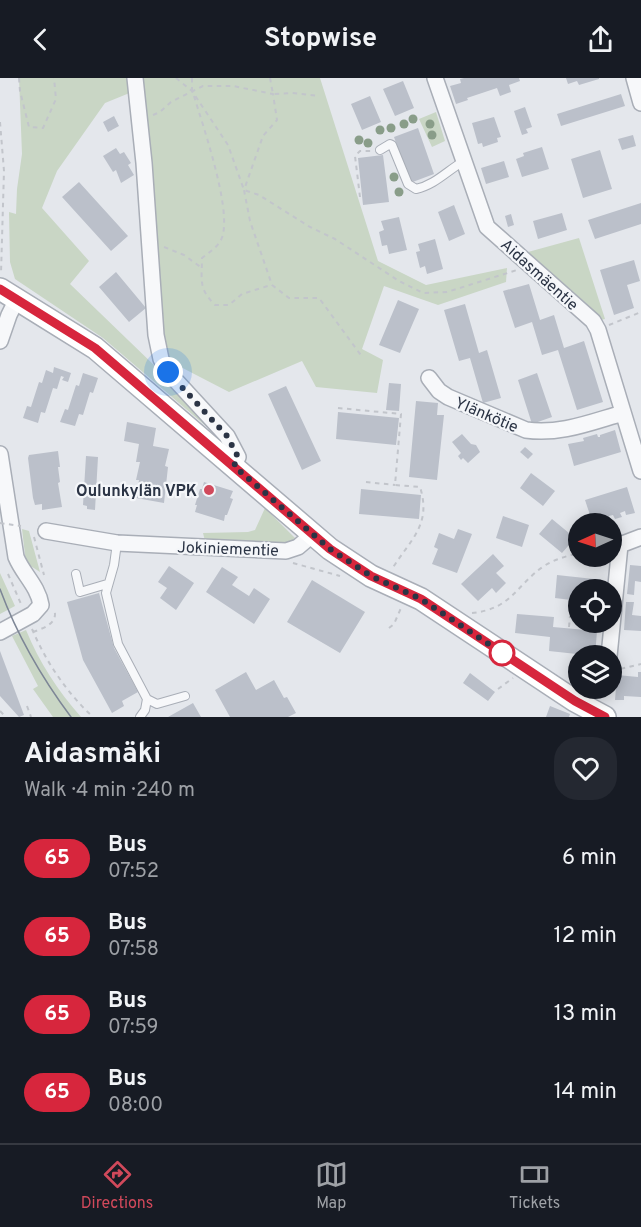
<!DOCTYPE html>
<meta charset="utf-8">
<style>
body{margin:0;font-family:Overpass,sans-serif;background:#242831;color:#f1f3f6;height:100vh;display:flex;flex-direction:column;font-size:22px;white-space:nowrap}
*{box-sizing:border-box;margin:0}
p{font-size:20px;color:#9ea1a6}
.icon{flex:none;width:33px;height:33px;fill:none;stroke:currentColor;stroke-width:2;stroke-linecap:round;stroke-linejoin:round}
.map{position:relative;height:639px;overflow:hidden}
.sheet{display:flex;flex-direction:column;background:#171b24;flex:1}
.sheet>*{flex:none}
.badge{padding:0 12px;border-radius:20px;font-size:21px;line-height:39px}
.needle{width:39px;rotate:267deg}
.fabs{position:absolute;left:568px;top:435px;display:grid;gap:12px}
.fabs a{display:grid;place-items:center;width:54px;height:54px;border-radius:50%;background:#171b24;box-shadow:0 3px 15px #0003;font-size:30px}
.you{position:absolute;width:30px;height:30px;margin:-15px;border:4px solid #fff;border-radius:50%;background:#1a73e8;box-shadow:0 0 0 9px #1a73e833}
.map>.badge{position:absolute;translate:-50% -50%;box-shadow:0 0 0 3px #fff}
.round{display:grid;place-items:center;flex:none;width:63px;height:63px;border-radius:24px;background:#242831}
.head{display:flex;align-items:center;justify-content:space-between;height:102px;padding:0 24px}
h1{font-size:28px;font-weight:700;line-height:45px}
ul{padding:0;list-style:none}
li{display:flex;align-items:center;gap:18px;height:78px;padding:0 24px}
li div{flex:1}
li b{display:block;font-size:22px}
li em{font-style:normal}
li .badge{min-width:66px;font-weight:700;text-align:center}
header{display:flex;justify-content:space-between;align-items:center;height:78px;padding:0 24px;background:#171b24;font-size:27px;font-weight:700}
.menu{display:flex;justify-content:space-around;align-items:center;height:84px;border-top:2px solid #363941;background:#171b24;font-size:16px;color:#9ea1a6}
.menu a{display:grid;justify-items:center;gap:3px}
.menu .active{color:#d1495b}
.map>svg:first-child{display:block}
.green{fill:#c9d6c5}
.building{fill:#bbc0ca}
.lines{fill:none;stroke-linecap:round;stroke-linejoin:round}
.lane-casing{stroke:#a9aeb7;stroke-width:10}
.street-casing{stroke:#a9aeb7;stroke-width:18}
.secondary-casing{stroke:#a9aeb7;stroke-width:24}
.path{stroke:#c2c5cb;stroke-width:2;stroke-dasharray:4.5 4.5;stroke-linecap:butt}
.lane{stroke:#f7f8fa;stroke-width:8}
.street{stroke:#f7f8fa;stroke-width:15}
.secondary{stroke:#fff;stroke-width:21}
.tram{stroke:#7d8696;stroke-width:1.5}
.path-bridge{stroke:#c2c5cb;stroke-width:2;stroke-dasharray:4.5 4.5;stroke-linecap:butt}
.tree{fill:#899d89}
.line-casing{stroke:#fff;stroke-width:14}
.line{stroke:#d7263d;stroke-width:9}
.walk{stroke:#2b3445;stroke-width:6;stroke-dasharray:0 10.8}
.poi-dot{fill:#d1495b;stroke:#f4f6f9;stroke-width:2}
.stop-dot{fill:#fff;stroke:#d7263d;stroke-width:3}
.labels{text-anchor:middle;stroke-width:4.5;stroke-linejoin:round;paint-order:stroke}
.street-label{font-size:16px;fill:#2b3445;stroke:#f4f6f9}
.poi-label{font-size:16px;font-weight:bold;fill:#2b3445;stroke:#f4f6f9;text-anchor:end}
</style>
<header><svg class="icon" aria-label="back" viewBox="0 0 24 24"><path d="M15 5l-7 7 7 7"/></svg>Stopwise<svg class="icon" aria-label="share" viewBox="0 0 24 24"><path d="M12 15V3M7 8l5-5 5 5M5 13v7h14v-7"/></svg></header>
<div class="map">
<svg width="641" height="639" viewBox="0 0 641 639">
<rect width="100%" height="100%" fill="#e4e7ec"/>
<path class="green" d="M19 0H130L132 14 105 25 57 93 42 130 89 183 70 206 157 290 206 341 207 349 103 260 15 201 10 184 9 134 16 136 17 111 22 76Z
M142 0H320L378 183 426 207 507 190 506 204 438 227 384 208 362 271 383 282 377 315 316 309 302 283 229 314 171 284C158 239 156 193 154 147 151 98 149 49 142 0Z
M436 34 445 63 432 69 419 41Z
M579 160 605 241 600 242 587 226 528 174Z
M265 430 296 461 289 466 205 463 203 455 248 454 255 452Z
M22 451 29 453 40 494 26 485Z
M0 495 15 528 0 536Z
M26 552C39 584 58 613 81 639H53L33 611 38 608 12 558Z"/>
<path class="building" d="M464 0H519L520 3 509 7 511 14 500 18 497 10 467 20 468 22 456 26 450 8 461 5 460 1Z
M566 0H599V1L579 7 577 3 568 6Z
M403 3 414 30 395 38 383 11Z
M621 16 625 28 561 48 557 36Z
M370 18 381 44 362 52 351 26Z
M525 29 532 49 526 51 528 55 522 57 514 33Z
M114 38 119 48 108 54 103 44Z
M494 39 501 59 497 60 498 64 483 69 482 65 478 66 472 45Z
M418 50 434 96 410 105 394 59Z
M633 57 636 68 622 72 618 61Z
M542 69 549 91 522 99 516 81 524 78 523 75Z
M116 70 120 76 124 74 131 85 128 87 134 97 121 105 116 92 113 94 103 78Z
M600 72 612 111 583 120 571 81Z
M383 77 389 124 363 127 358 80Z
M504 83 509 99 486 106 481 90Z
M79 104 128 158 111 173 62 119Z
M641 125V146L595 161 588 142Z
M454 127 465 156 449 163 438 134Z
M562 135 567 152 538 161 533 143Z
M511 136 514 147 508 149 505 138Z
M399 139 407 172 389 176 387 167 382 168 379 154 384 152 381 143Z
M435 161 443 191 427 196 425 188 420 190 416 174 420 173 418 166Z
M634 182 640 203 627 207 634 230 614 237 600 192Z
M116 194 146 230 129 244 99 209Z
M529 206 540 242 554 237 564 270 584 263 603 324 577 332 558 272 542 277 532 244 515 250 503 213Z
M398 222 419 231 400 275 379 267Z
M465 226 479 275 487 272 501 320 483 325 470 280 459 283 444 232Z
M54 289 71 295 68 304 62 302 64 299 61 298 57 311 53 310 45 335 41 334 38 345 23 340 27 328 31 329 39 304 42 305 46 292 53 295Z
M83 295 98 300 93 315 90 314 83 337 79 336 75 348 60 344 65 331 68 332 76 307 79 308Z
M537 295 552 339 532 346 518 302Z
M389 305 401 306 399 333 386 332Z
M286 308 321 383 302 392 268 316Z
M416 323 438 325 437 337H444L437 402 409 399Z
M338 334 399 340 396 367 336 361Z
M127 344 156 350 153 368 169 371 165 388 168 389 164 425 136 420 139 402H136L140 384H136L139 366 124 363Z
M615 352 621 374 574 388 568 366 584 363 583 360 597 356 598 359H600V357Z
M462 356 471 366 476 367 480 374 468 385 463 380 461 382 458 378 461 375 452 364Z
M525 369 533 376 528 381 520 374Z
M58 373 60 389H58L60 404 58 405 62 429 42 432V426L35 427 33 420 28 380 29 377Z
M86 378 98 379 95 432 87 431V428L83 427Z
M531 395 555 413 543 428 520 410Z
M204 404 233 413 230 420 233 421 227 437H225L224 443 195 434 197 427H195L200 411H202Z
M627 409 635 435 626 437 625 433 620 435 622 439 615 441 613 437 609 438 610 442 593 446 585 422Z
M361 411 421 417 419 441 359 436Z
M503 438 529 447 522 469 496 460Z
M552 441 575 460 562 475 539 456Z
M458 451 472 456 457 495 432 486 438 471 434 469 439 455 454 461Z
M493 476 504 488 496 495 506 505 496 515 492 510 478 523 461 506Z
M630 487 641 488V504L635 503 634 517 627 516Z
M169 488 194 505 176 532 160 520 167 510 158 504Z
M222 489 238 499 232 507 249 518 254 510 270 521 254 546 206 514Z
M557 497 603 502V512H579V523L555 520Z
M312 502 365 534 340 575 287 544Z
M99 515 114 570 138 614 122 623 124 628 112 635 83 582 67 524Z
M626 524H634L632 537 641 538V553L624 552Z
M517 536 554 539 553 549 597 553 595 578 549 573 550 559 515 555Z
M0 573 24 637 19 639 0 618Z
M246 594 256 612 274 602 284 620 287 619 296 635 288 639H230L215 612Z
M638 594H641V619L624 618V622H615L617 597 638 599Z
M470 595 495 614 488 623 463 605Z
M193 625 201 639H168Z
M550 628 570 636 569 639H546Z"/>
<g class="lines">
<defs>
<path id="lane" d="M380 72 390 66 392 67 408 106 416 111C435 107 448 92 464 83
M117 465 114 487 106 515 118 566 147 621 145 632 140 639
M76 496 80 514 107 506
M147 621 157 626 185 618"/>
<path id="street" d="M135 0 144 85 156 257 161 281 168 294 227 358 238 379 234 388
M435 0 487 149 593 243 598 252 641 393
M634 0 641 25
M0 263 9 237 17 221
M429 300 439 313 448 319 526 352C560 357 591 344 623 335
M0 376 16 479C23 496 38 508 41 527L33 536 0 554
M46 453 117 465 286 473 298 469 312 457
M609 578 620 467 641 459"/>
<path id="secondary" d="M0 211 95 270 330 471 371 498 421 521 575 623 605 639"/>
</defs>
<use href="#lane" class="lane-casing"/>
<use href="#street" class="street-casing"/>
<use href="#secondary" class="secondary-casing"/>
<path class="path" d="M19 0 20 13 29 49 43 50 56 21 54 0
M176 0 192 13 228 67 244 112 259 117 310 149 335 161 399 203 423 215 447 214 517 192
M192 0V12
M270 0 273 16 292 15 319 18
M194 18C203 48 230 126 223 156 221 167 211 173 202 180 202 202 198 210 215 227H229L242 216 271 207
M153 37 160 34 171 24 203 8H233L273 16 277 42 263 58 244 112 250 143 272 207 289 220H319L363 280
M0 44 4 93 1 195
M360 119 355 78 360 73H372
M164 169 184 177 202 190
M609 247 641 234
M338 330 401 336 395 407 420 409C432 447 410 462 392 491
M366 404 395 407
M34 459 44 497
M293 485 340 498
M8 496 21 526
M472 535C512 531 516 507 544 488 555 481 567 478 579 475
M569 549 570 538
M389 550 394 546 401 530
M584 550V544
M32 551C46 584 67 615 93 639
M33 554C44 550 59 545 54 531
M612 593 641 586
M498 611 513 600
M600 619 603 610
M27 628 31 639
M0 633 6 639"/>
<use href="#lane" class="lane"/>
<use href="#street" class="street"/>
<use href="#secondary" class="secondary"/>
<path class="tram" d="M0 511C17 557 42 600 71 639"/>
<path class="path-bridge" d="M0 445 21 448"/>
</g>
<g class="tree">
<circle cx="413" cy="41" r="4.5"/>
<circle cx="404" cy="46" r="4.5"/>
<circle cx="430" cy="46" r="4.5"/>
<circle cx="391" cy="50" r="4.5"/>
<circle cx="380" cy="52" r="4.5"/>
<circle cx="432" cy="57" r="4.5"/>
<circle cx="359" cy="62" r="4.5"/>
<circle cx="368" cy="65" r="4.5"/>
<circle cx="394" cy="99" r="4.5"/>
<circle cx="399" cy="114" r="4.5"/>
</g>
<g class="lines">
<defs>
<path id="line" d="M0 211 95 270 330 471 371 498 421 521 575 623 605 639"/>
</defs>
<use href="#line" class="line-casing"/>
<use href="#line" class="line"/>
<path class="walk" d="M168 294 227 358 238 379 234 388 330 471 371 498 421 521 502 575"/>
</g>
<circle class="poi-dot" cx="209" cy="412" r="6"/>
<circle class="stop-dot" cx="502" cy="575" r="12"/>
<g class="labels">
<g class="street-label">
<text transform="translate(540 196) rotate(42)" y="6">Aidasmäentie</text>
<text transform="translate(487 336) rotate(23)" y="6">Ylänkötie</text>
<text transform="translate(228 470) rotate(2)" y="6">Jokiniementie</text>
</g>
<g class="poi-label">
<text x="197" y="418">Oulunkylän VPK</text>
</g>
</g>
</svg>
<div class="fabs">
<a><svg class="needle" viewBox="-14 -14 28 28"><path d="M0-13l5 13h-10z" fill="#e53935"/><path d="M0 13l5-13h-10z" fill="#9ea1a6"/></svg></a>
<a><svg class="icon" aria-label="locate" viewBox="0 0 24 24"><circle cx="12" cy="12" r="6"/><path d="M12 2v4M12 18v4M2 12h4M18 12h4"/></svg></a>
<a><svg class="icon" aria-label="layers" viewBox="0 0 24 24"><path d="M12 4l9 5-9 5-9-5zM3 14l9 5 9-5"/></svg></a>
</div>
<div class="you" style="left:168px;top:294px"></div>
</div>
<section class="sheet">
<div class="head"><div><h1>Aidasmäki</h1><p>Walk · 4 min · 240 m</p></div><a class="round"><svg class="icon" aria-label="heart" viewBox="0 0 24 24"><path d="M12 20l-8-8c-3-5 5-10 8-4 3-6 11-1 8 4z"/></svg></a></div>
<ul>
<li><span class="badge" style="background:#d7263d;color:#fff">65</span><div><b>Bus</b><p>07:52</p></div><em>6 min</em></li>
<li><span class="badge" style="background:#d7263d;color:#fff">65</span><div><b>Bus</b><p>07:58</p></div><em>12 min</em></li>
<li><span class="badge" style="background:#d7263d;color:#fff">65</span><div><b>Bus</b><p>07:59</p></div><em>13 min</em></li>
<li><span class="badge" style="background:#d7263d;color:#fff">65</span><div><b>Bus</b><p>08:00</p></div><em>14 min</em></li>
</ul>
</section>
<nav class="menu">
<a class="active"><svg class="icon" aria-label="directions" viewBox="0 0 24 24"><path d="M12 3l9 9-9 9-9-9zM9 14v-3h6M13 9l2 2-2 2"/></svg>Directions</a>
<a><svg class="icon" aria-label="map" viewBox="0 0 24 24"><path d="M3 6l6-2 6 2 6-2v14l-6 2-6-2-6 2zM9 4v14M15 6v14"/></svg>Map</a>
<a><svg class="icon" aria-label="tickets" viewBox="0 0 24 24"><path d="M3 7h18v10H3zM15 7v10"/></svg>Tickets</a>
</nav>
